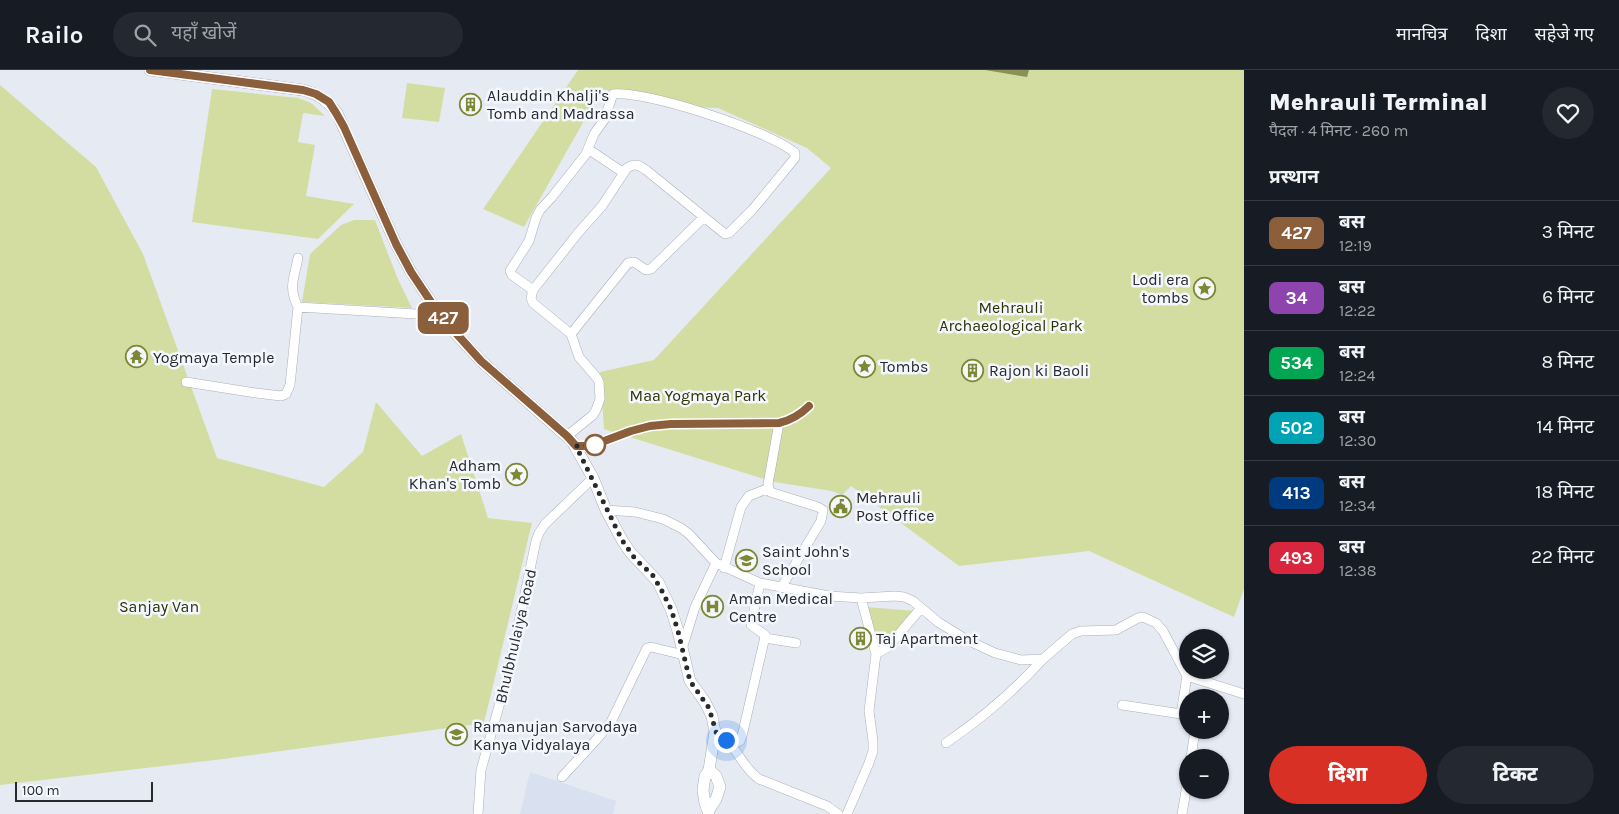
<!DOCTYPE html>
<html lang="hi">
<meta charset="utf-8">
<style>
body{margin:0;font-family:Karla,"Noto Sans Devanagari",sans-serif;background:#242831;color:#f1f3f6;height:100vh;display:flex;flex-direction:column;font-size:19px;white-space:nowrap}
*{box-sizing:border-box;margin:0}
p{font-size:16px;color:#9ea1a6}
.icon{flex:none;width:28px;height:28px;fill:none;stroke:currentColor;stroke-width:2;stroke-linecap:round;stroke-linejoin:round}
.map{position:relative;flex:1;overflow:hidden}
.drawer{display:flex;flex-direction:column;background:#171b24;width:375px}
.drawer>*{flex:none}
.badge{padding:0 10px;border-radius:8px;font-size:18px;line-height:32px}
.buttons{position:absolute;left:1179px;top:559px;display:grid;gap:10px}
.buttons a{display:grid;place-items:center;width:50px;height:50px;border-radius:50%;background:#171b24;box-shadow:0 1px 4px #0004;font-size:25px}
.scale{position:absolute;left:15px;bottom:12px;width:138px;box-sizing:border-box;padding-left:5px;border:2px solid #28292c;border-top:0;font-size:14px;line-height:18px;white-space:nowrap;color:#28292c;-webkit-text-stroke:4px #f4f7fe;paint-order:stroke}
.you{position:absolute;width:25px;height:25px;margin:-12px;border:4px solid #fff;border-radius:50%;background:#1a73e8;box-shadow:0 0 0 8px #1a73e833}
.map>.badge{position:absolute;translate:-50% -50%;box-shadow:0 0 0 2px #fff}
h2{padding:0 25px;font-size:19px;line-height:45px}
.round{display:grid;place-items:center;flex:none;width:52px;height:52px;border-radius:26px;background:#242831}
.head{display:flex;align-items:center;justify-content:space-between;height:85px;padding:0 25px}
h1{font-size:24px;font-weight:800;line-height:38px}
.action{display:flex;gap:10px;margin-top:auto;padding:10px 25px}
.action a{flex:1;height:58px;border-radius:30px;background:#d93025;color:#fff;font-size:20px;font-weight:800;line-height:58px;text-align:center}
.action a+a{background:#242831;color:#f1f3f6}
ul{padding:0;list-style:none}
li{display:flex;align-items:center;gap:15px;height:65px;padding:0 25px;border-top:1px solid #363941}
li div{flex:1}
li b{display:block;font-size:19px}
li em{font-style:normal}
li .badge{min-width:55px;font-weight:700;text-align:center}
header{display:flex;align-items:center;gap:30px;box-sizing:border-box;height:70px;padding:0 25px;background:#171b24;border-bottom:1px solid #363941}
header strong{font-size:24px}
nav{display:flex;gap:28px;margin-inline-start:auto;font-size:18px}
.search{width:350px;height:45px;background:#242831;display:flex;align-items:center;gap:12px;box-sizing:border-box;padding:0 18px;border-radius:28px;color:#9ea1a6;font-size:19px}
main{display:flex;flex:1;min-height:0}
.map>svg:first-child{display:block}
.built{fill:#d9e0f0}
.green{fill:#d4dda1}
.water{fill:#8a9155}
.lines{fill:none;stroke-linecap:round;stroke-linejoin:round}
.minor-casing{stroke:#abafb8;stroke-width:10}
.tertiary-casing{stroke:#abafb8;stroke-width:12}
.minor{stroke:#fff;stroke-width:9}
.tertiary{stroke:#fff;stroke-width:11}
.line-casing{stroke:#fff;stroke-width:11}
.line{stroke:#8b5e3c;stroke-width:8}
.walk{stroke:#28292c;stroke-width:5;stroke-dasharray:0 9}
.stop-dot{fill:#fff;stroke:#8b5e3c;stroke-width:2.5}
.labels{text-anchor:middle;stroke-width:5;stroke-linejoin:round;paint-order:stroke}
.poi-label{font-size:16px;fill:#28292c;stroke:#f4f7fe;text-anchor:start}
.park-label{font-size:16px;fill:#2e3301;stroke:#f4f7fe}
.street-label{font-size:16px;fill:#28292c;stroke:#f4f7fe}
</style>
<header>
<strong>Railo</strong>
<div class="search"><svg class="icon" aria-label="search" viewBox="0 0 24 24"><circle cx="10" cy="10" r="6"/><path d="M15 15l6 6"/></svg>यहाँ खोजें</div>
<nav><a>मानचित्र</a><a>दिशा</a><a>सहेजे गए</a></nav>
</header>
<main>
<div class="map">
<svg width="1244" height="744" viewBox="0 0 1244 744">
<rect width="100%" height="100%" fill="#e6eaf3"/>
<path class="built" d="M530 702 616 731 613 744H520Z"/>
<path class="green" d="M578 0H1244V519L1234 547 1089 481 959 496 851 416 842 425 832 421 774 412 604 359 600 302 654 290 831 98 807 78 718 38 675 37 602 19 524 157 483 139Z
M407 13 445 18 439 52 402 48Z
M0 15 96 97 143 184 217 388 324 417 363 382 376 332 422 386 461 364 488 448 532 453 484 653 223 689 0 715Z
M212 19 298 28 311 33 325 46 303 43 298 72 315 75 306 126 354 134 318 169 192 152Z
M354 150H375L397 207 412 238 302 232 310 184 341 155Z
M865 537 916 541 881 580 874 576Z"/>
<path class="water" d="M985 0H1029L1027 7Z"/>
<g class="lines">
<defs>
<path id="minor" d="M588 79 624 103
M533 220 512 205 510 201 529 171 536 148 540 140 552 127 586 84 594 64 604 50 613 24C645 20 770 61 795 83V88L753 139 729 163 725 164 704 147 651 199 646 200 634 192 628 193 571 264
M298 237C288 217 294 209 298 188
M186 312 256 323 281 326 286 324 290 315 298 237 416 244 435 238
M779 353 768 414 770 422 818 437 823 440 821 451 781 518
M567 366 593 345 596 340 600 329 599 312 597 308 579 287 571 264 533 233 531 228 533 220 578 163 602 136 627 98C635 93 639 95 646 100L704 147
M606 440 635 442 663 449 681 458 689 464 716 493 760 513 829 526 861 528 895 526 904 527 913 531 938 552 967 570 995 583 1021 590 1043 589 1072 564 1081 561 1116 560 1138 548 1143 547 1156 553 1163 561 1187 606 1244 624
M724 498 741 437 749 426 769 418
M765 568 796 573
M682 579 695 537 716 493
M876 584 888 577 921 538
M1122 635 1188 645
M1181 644 1187 606
M715 662C721 666 727 670 731 675 741 687 746 700 759 709L827 736 838 744
M946 673C981 649 1014 621 1043 589
M731 675 740 671 742 666 764 571 765 565 751 555 760 513
M1191 688 1195 660
M562 707 596 670 611 652 647 578 651 577 684 585
M478 744 481 700 508 604 536 471 539 463 545 454 593 408
M847 744 869 693 873 681V671L869 641 876 584 861 528
M1182 744 1188 709"/>
<path id="tertiary" d="M150 0 303 20C318 24 327 30 337 43L396 174 411 202 435 238 455 263 481 291 572 371 593 408 606 440 622 470 630 482 658 512 671 539 678 561 690 611 705 632 712 646 715 662 709 700 705 706 703 720 705 733 709 744
M709 740 716 729 720 717 716 706 709 700"/>
</defs>
<use href="#minor" class="minor-casing"/>
<use href="#tertiary" class="tertiary-casing"/>
<use href="#minor" class="minor"/>
<use href="#tertiary" class="tertiary"/>
</g>
<g class="lines">
<defs>
<path id="line" d="M150 0 303 20 316 24 329 32 336 43 344 57 396 174 411 202 435 238 455 262 481 291 567 366 576 376H591L631 361 650 356 671 354 779 353C792 350 800 345 809 336"/>
</defs>
<use href="#line" class="line-casing"/>
<use href="#line" class="line"/>
<path class="walk" d="M595 375 576 376 622 470 636 490 652 504 661 519 671 539 678 561 690 611 709 638 716 662 726 670"/>
</g>
<defs>
<symbol id="building-ring" viewBox="-11 -11 22 22"><circle r="9.5" fill="#f4f7fe" stroke="#7e8733" stroke-width="1.5"/><path d="M-4-6H4V6H1V3H-1V6H-4ZM-2.5-4.3h1.7v1.8h-1.7ZM.8-4.3h1.7v1.8H.8ZM-2.5-1h1.7V.8h-1.7ZM.8-1h1.7V.8H.8Z" fill="#7e8733"/></symbol>
<symbol id="sight-ring" viewBox="-11 -11 22 22"><circle r="9.5" fill="#f4f7fe" stroke="#7e8733" stroke-width="1.5"/><path d="M0-6L1.8-2.2L6-1.7L2.9 1.2L3.7 5.4L0 3.3L-3.7 5.4L-2.9 1.2L-6-1.7L-1.8-2.2Z" fill="#7e8733"/></symbol>
<symbol id="temple-ring" viewBox="-11 -11 22 22"><circle r="9.5" fill="#f4f7fe" stroke="#7e8733" stroke-width="1.5"/><path d="M0-6L5-2H3V0L6.5 2.5H4V6H1.5V3h-3V6H-4V2.5H-6.5L-3 0V-2H-5Z" fill="#7e8733"/></symbol>
<symbol id="civic-ring" viewBox="-11 -11 22 22"><circle r="9.5" fill="#f4f7fe" stroke="#7e8733" stroke-width="1.5"/><path d="M-.6-6.5H3V-4.5H.6V-3L4-1V1h2V6H-6V1h2V-1L-.6-3ZM-1.2 2.5V6h2.4V2.5Z" fill="#7e8733"/></symbol>
<symbol id="school-ring" viewBox="-11 -11 22 22"><circle r="9.5" fill="#f4f7fe" stroke="#7e8733" stroke-width="1.5"/><path d="M0-5L7-2L0 1L-7-2ZM-4 1L0 2.5L4 1V4Q0 6-4 4Z" fill="#7e8733"/></symbol>
<symbol id="hospital-ring" viewBox="-11 -11 22 22"><circle r="9.5" fill="#f4f7fe" stroke="#7e8733" stroke-width="1.5"/><path d="M-5-5h3v3.5h4V-5h3V5h-3V1.5h-4V5h-3Z" fill="#7e8733"/></symbol>
</defs>
<g fill-rule="evenodd">
<use href="#building-ring" x="458" y="22" width="25" height="25"/>
<use href="#sight-ring" x="1192" y="206" width="25" height="25"/>
<use href="#temple-ring" x="124" y="274" width="25" height="25"/>
<use href="#sight-ring" x="852" y="284" width="25" height="25"/>
<use href="#building-ring" x="960" y="288" width="25" height="25"/>
<use href="#sight-ring" x="504" y="392" width="25" height="25"/>
<use href="#civic-ring" x="828" y="424" width="25" height="25"/>
<use href="#school-ring" x="734" y="478" width="25" height="25"/>
<use href="#hospital-ring" x="700" y="524" width="25" height="25"/>
<use href="#building-ring" x="848" y="556" width="25" height="25"/>
<use href="#school-ring" x="444" y="652" width="25" height="25"/>
</g>
<circle class="stop-dot" cx="595" cy="375" r="10"/>
<g class="labels">
<g class="poi-label">
<text x="487" y="31">Alauddin Khalji's<tspan x="487" dy="18">Tomb and Madrassa</tspan></text>
<text x="1189" y="215" text-anchor="end">Lodi era<tspan x="1189" dy="18">tombs</tspan></text>
<text x="153" y="293">Yogmaya Temple</text>
<text x="880" y="302">Tombs</text>
<text x="989" y="306">Rajon ki Baoli</text>
<text x="501" y="401" text-anchor="end">Adham<tspan x="501" dy="18">Khan's Tomb</tspan></text>
<text x="856" y="433">Mehrauli<tspan x="856" dy="18">Post Office</tspan></text>
<text x="762" y="487">Saint John's<tspan x="762" dy="18">School</tspan></text>
<text x="729" y="534">Aman Medical<tspan x="729" dy="18">Centre</tspan></text>
<text x="876" y="574">Taj Apartment</text>
<text x="473" y="662">Ramanujan Sarvodaya<tspan x="473" dy="18">Kanya Vidyalaya</tspan></text>
</g>
<g class="park-label">
<text x="1011" y="243">Mehrauli<tspan x="1011" dy="18">Archaeological Park</tspan></text>
<text x="698" y="331">Maa Yogmaya Park</text>
<text x="159" y="542">Sanjay Van</text>
</g>
<g class="street-label">
<text transform="translate(515 566) rotate(-77)" y="6">Bhulbhulaiya Road</text>
</g>
</g>
</svg>
<div class="buttons">
<a><svg class="icon" aria-label="layers" viewBox="0 0 24 24"><path d="M12 4l9 5-9 5-9-5zM3 14l9 5 9-5"/></svg></a>
<a>+</a>
<a>−</a>
</div>
<div class="scale">100 m</div>
<div class="you" style="left:726px;top:670px"></div>
<b class="badge" style="left:443px;top:248px;background:#8b5e3c;color:#fff">427</b>
</div>
<section class="drawer">
<div class="head"><div><h1>Mehrauli Terminal</h1><p>पैदल · 4 मिनट · 260 m</p></div><a class="round"><svg class="icon" aria-label="heart" viewBox="0 0 24 24"><path d="M12 20l-8-8c-3-5 5-10 8-4 3-6 11-1 8 4z"/></svg></a></div>
<h2>प्रस्थान</h2>
<ul>
<li><span class="badge" style="background:#8b5e3c;color:#fff">427</span><div><b>बस</b><p>12:19</p></div><em>3 मिनट</em></li>
<li><span class="badge" style="background:#8e44ad;color:#fff">34</span><div><b>बस</b><p>12:22</p></div><em>6 मिनट</em></li>
<li><span class="badge" style="background:#00a651;color:#fff">534</span><div><b>बस</b><p>12:24</p></div><em>8 मिनट</em></li>
<li><span class="badge" style="background:#00a3b4;color:#fff">502</span><div><b>बस</b><p>12:30</p></div><em>14 मिनट</em></li>
<li><span class="badge" style="background:#003b80;color:#fff">413</span><div><b>बस</b><p>12:34</p></div><em>18 मिनट</em></li>
<li><span class="badge" style="background:#d7263d;color:#fff">493</span><div><b>बस</b><p>12:38</p></div><em>22 मिनट</em></li>
</ul>
<div class="action"><a>दिशा</a><a>टिकट</a></div>
</section>
</main>
